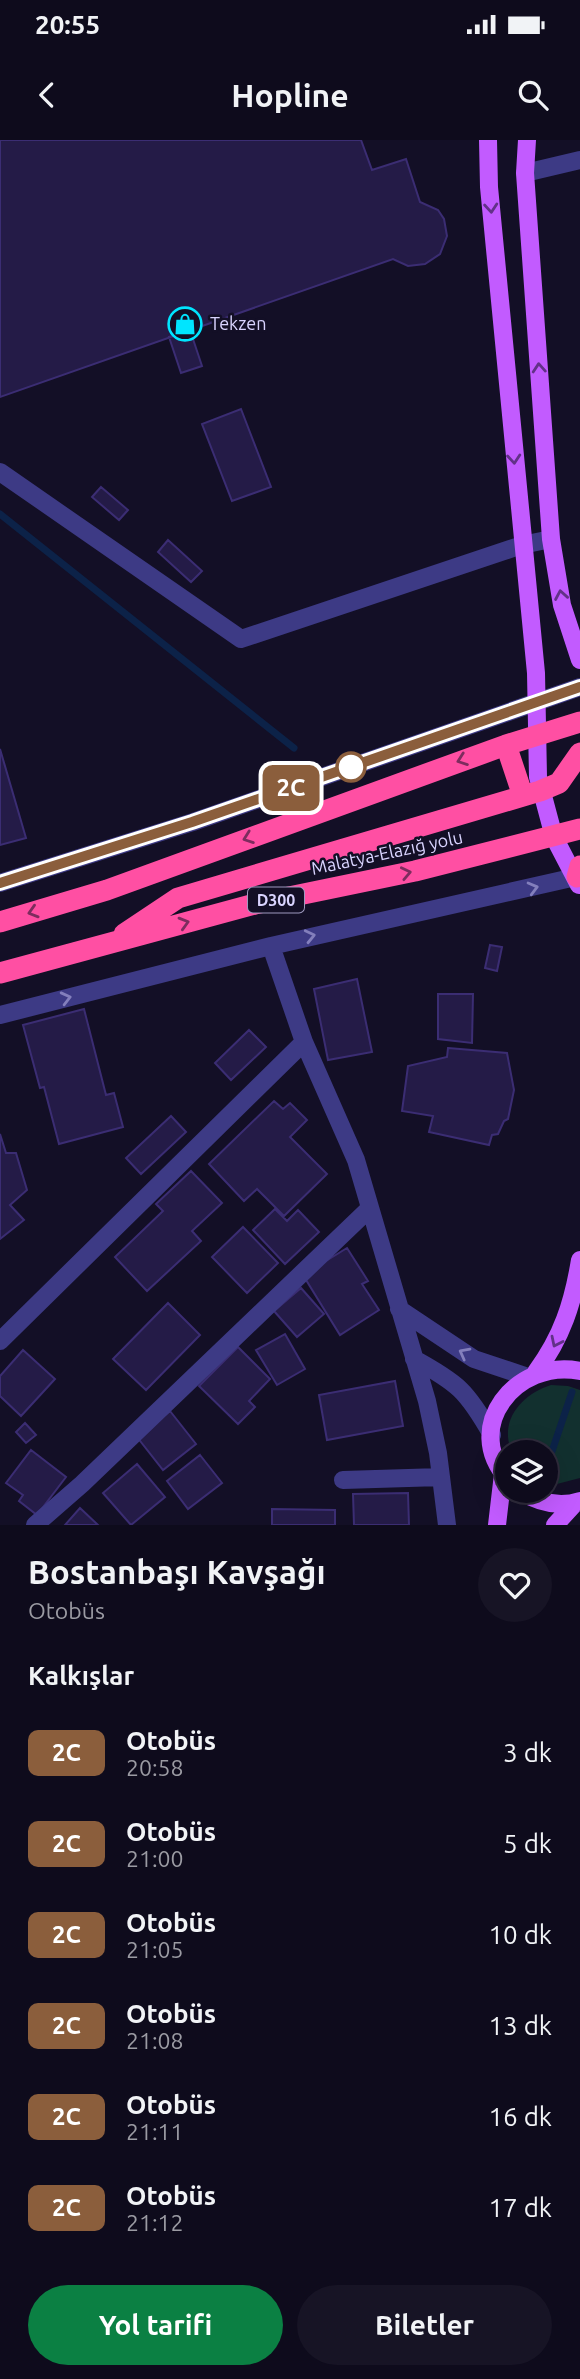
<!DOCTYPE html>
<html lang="tr">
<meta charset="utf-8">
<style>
body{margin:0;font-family:Ubuntu,sans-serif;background:#171425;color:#f1f3f6;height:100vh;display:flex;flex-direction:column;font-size:26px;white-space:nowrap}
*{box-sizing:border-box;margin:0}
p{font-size:23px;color:#9b9ba3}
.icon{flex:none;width:38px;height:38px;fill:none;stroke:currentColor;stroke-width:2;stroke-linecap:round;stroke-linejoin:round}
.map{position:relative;height:1385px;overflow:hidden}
.side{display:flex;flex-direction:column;background:#0e0b1c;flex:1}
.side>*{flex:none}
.badge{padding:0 14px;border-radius:10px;font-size:24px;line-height:46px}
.controls{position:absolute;left:495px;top:1300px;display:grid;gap:14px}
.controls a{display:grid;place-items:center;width:63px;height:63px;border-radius:50%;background:#0e0b1c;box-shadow:0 7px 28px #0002,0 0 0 2px #2e2b3b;font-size:35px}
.map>.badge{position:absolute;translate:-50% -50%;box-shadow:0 0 0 4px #fff}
h2{padding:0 28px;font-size:26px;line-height:63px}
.round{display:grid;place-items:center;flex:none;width:74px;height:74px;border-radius:37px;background:#171425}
.headline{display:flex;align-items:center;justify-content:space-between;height:119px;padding:0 28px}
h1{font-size:33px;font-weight:700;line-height:52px}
.action{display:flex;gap:14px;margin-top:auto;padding:14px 28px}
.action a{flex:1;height:80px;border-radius:42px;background:#0b8043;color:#fff;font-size:28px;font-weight:700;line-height:80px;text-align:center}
.action a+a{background:#171425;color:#f1f3f6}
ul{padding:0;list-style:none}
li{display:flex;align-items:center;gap:21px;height:91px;padding:0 28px}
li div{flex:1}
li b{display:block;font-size:26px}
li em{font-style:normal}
li .badge{min-width:77px;font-weight:700;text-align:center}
.status{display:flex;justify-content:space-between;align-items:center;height:49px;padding:0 35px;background:#0e0b1c;direction:ltr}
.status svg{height:19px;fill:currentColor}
header{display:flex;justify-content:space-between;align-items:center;height:91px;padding:0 28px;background:#0e0b1c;font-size:32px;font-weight:700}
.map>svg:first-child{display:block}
.green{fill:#12302f}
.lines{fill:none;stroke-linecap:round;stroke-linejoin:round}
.stream{stroke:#0c2248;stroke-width:7}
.building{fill:#241b47;stroke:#3b2d73;stroke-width:2}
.minor{stroke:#3d3a85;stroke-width:18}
.major{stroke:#c25bff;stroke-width:18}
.highway{stroke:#ff4fa3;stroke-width:21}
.oneway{stroke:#623188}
.oneway2{stroke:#7d2c5e}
.oneway3{stroke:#837fbc}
.line-casing{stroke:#fff;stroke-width:16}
.line{stroke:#8b5e3c;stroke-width:10}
.stop-dot{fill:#fff;stroke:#8b5e3c;stroke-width:3.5}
.labels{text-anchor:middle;stroke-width:5;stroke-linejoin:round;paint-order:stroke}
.shield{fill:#130f26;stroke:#9e99be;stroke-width:2}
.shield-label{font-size:16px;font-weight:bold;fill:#d9d4ff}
.poi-label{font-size:18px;fill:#d9d4ff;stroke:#130f26;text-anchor:start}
.street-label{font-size:18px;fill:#d9d4ff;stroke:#130f26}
</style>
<div class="status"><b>20:55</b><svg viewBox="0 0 49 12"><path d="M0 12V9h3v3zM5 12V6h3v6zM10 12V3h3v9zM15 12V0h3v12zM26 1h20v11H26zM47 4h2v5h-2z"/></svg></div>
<header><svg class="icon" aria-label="back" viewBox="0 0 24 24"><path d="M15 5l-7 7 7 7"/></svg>Hopline<svg class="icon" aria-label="search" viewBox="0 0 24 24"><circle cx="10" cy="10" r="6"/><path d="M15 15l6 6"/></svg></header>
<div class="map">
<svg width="580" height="1385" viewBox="0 0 580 1385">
<rect width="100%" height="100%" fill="#130f26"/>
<path class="green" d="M551 1245 568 1246 580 1250V1338L557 1344 546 1342V1312H512C498 1281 522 1254 551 1245Z"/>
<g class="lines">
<path class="stream" d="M0 374 294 608
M546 1329 572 1252"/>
</g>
<path class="building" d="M0 0H361L372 30 406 19 420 62 438 70 444 79 447 96 440 114 425 124 408 126 393 119 0 257Z
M190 190 202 226 181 233 169 197Z
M241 269 271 347 232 361 202 284Z
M101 347 128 370 119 380 92 357Z
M168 400 202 431 191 442 158 412Z
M0 609 26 698 0 705Z
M490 805 502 807 497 831 485 828Z
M357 839 372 912 328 920 314 849Z
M438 854H473L472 903 438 899Z
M84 869 106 955 114 953 123 987 59 1004 44 947 40 948 23 885Z
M249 890 266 907 231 940 215 923Z
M448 908 507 913 514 950 508 979 504 981 498 994 492 995 489 1005 429 992 433 976 402 971 408 926 447 917Z
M274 961 283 969 290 963 307 980 290 997 327 1034 284 1076 257 1049 244 1061 209 1024Z
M171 976 186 992 141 1034 126 1018Z
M0 994 6 1013H16L27 1050 10 1065 24 1080 0 1099Z
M191 1031 222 1063 192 1091 201 1101 147 1151 115 1117 163 1071 156 1064Z
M275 1069 287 1081 298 1070 319 1092 285 1124 253 1090Z
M243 1087 278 1123 247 1153 212 1117Z
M347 1108 368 1141 362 1144 379 1170 340 1195 303 1135Z
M301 1148 324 1174 297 1197 274 1171Z
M168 1163 200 1195 146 1250 113 1219Z
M285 1194 305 1229 277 1245 256 1210Z
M238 1207 270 1239 249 1261 255 1267 238 1284 199 1246Z
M23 1210 55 1239 21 1276 0 1256V1236Z
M395 1241 403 1286 327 1300 319 1255Z
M170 1271 196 1304 163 1330 137 1297Z
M25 1283 36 1295 26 1303 16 1292Z
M31 1310 66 1337 37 1375 19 1361 23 1355 6 1343Z
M200 1315 222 1343 188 1369 167 1341Z
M137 1324 165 1357 131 1385 103 1353Z
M408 1353 409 1385H354L353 1354Z
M80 1368 98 1385H65Z
M272 1369 335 1370V1385H272Z"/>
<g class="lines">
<path class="minor" d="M525 33 580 20
M0 332 241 499 522 405 551 399
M0 743 193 682 580 547
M271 806 304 902 356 1020 427 1261 438 1313 447 1385
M0 875 271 806 580 736
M399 1169 474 1219 528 1237
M0 1201 304 902
M414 1219C458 1243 467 1251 492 1295
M343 1340 441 1337
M35 1385 82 1344 370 1068"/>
<path class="major" d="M488 0 489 47 536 533 538 637 554 697 579 745
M527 0 525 33 551 399 562 465 580 520
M536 1232C562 1197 573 1163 580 1120
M508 1339C461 1288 516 1218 580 1231
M520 1351C538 1362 558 1368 580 1361
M497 1385 503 1334
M555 1385 575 1363"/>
<path class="highway" d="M506 605 523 656
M577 737 580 726
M0 782 107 750 506 605 580 582
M124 794 178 758 540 651 559 643 580 613
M0 833 255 764 415 731 580 689"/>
</g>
<defs><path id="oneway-chevron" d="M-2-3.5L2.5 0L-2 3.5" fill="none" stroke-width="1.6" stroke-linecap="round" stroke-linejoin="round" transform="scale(1.75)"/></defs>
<g class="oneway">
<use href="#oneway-chevron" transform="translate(491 68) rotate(85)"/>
<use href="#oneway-chevron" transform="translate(539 228) rotate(-94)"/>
<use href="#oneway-chevron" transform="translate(514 319) rotate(85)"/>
<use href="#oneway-chevron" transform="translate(561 455) rotate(-100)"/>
<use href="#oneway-chevron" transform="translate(556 1202) rotate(116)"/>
</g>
<g class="oneway2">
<use href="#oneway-chevron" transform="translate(462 620) rotate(160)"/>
<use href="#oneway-chevron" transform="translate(248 698) rotate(160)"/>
<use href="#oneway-chevron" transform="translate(406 733) rotate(-12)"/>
<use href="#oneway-chevron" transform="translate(33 772) rotate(163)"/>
<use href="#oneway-chevron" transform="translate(184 783) rotate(-16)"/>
</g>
<g class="oneway3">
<use href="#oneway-chevron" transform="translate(533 748) rotate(-15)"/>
<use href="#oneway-chevron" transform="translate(310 796) rotate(-13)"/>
<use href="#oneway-chevron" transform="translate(66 858) rotate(-14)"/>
<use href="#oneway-chevron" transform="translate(464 1213) rotate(-152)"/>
</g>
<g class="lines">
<defs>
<path id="line" d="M0 743 192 682 580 547"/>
</defs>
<use href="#line" class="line-casing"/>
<use href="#line" class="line"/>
</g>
<defs>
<symbol id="shop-ring" viewBox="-11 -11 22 22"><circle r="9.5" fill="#130f26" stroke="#00e5ff" stroke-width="1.5"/><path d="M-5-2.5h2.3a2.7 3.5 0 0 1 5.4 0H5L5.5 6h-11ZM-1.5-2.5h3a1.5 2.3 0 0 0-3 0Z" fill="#00e5ff"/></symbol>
</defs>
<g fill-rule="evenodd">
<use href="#shop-ring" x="166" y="165" width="38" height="38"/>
</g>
<circle class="stop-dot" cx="351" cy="627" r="14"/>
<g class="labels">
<rect class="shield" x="248" y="747.5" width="56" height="25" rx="5"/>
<g class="shield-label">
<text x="276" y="766">D300</text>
</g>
<g class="poi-label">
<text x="210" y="190">Tekzen</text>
</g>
<g class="street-label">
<text transform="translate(387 713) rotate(-12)" y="6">Malatya-Elazığ yolu</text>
</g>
</g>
</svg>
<div class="controls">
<a><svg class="icon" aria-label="layers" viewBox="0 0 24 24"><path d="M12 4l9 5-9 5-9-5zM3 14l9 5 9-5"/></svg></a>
</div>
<b class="badge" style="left:291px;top:648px;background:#8b5e3c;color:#fff">2C</b>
</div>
<section class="side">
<div class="headline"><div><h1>Bostanbaşı Kavşağı</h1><p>Otobüs</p></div><a class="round"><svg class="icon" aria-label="heart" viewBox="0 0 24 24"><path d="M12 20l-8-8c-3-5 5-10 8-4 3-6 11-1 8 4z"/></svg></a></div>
<h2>Kalkışlar</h2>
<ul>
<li><span class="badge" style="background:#8b5e3c;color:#fff">2C</span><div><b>Otobüs</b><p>20:58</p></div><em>3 dk</em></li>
<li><span class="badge" style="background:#8b5e3c;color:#fff">2C</span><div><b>Otobüs</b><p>21:00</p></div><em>5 dk</em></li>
<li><span class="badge" style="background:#8b5e3c;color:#fff">2C</span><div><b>Otobüs</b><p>21:05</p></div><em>10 dk</em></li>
<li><span class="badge" style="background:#8b5e3c;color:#fff">2C</span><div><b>Otobüs</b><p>21:08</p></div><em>13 dk</em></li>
<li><span class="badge" style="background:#8b5e3c;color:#fff">2C</span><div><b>Otobüs</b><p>21:11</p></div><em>16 dk</em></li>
<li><span class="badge" style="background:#8b5e3c;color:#fff">2C</span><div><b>Otobüs</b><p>21:12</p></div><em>17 dk</em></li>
</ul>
<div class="action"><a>Yol tarifi</a><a>Biletler</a></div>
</section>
